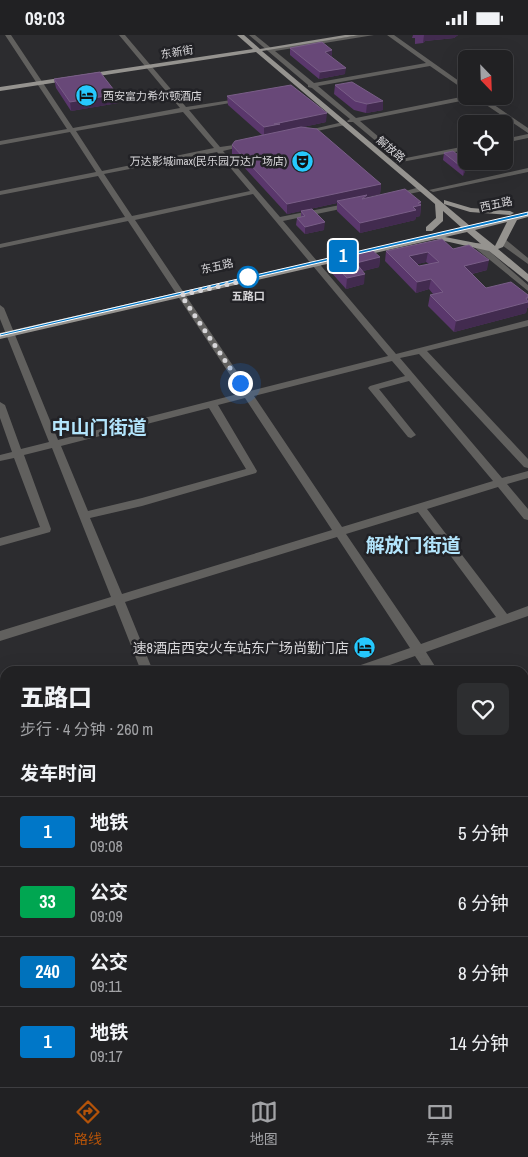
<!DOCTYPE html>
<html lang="zh">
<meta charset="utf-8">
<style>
body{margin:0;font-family:"Archivo Narrow","Noto Sans SC",sans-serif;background:#2d2e30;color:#f1f3f6;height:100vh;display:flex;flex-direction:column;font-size:19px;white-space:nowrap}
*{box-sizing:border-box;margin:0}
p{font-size:16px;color:#a2a3a6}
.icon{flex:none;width:28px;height:28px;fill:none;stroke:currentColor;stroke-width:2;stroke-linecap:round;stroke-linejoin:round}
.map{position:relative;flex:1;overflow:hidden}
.side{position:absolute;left:0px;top:631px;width:529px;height:421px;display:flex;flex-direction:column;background:#212123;border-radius:15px 15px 0 0;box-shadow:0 5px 20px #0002,0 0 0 1px #3e3e41}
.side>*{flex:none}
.badge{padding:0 10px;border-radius:4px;font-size:18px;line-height:32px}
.needle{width:32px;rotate:157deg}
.controls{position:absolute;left:458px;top:15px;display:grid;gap:10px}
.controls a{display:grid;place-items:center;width:55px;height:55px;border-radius:8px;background:#212123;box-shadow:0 5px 20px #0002,0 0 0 1px #3e3e41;font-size:25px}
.you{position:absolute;width:25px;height:25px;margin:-12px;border:4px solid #fff;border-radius:50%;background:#1a73e8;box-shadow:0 0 0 8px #1a73e833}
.map>.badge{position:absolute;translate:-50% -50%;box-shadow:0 0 0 2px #fff}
h2{padding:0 20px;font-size:19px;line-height:45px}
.round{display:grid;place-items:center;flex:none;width:52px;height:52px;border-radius:8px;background:#2d2e30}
.headline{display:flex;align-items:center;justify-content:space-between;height:85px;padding:0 20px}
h1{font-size:24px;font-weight:800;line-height:38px}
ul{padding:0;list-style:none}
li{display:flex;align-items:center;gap:15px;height:70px;padding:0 20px;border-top:1px solid #3e3e41}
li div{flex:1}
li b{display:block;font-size:19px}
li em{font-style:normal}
li .badge{min-width:55px;font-weight:700;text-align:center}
.status{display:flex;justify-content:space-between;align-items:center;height:35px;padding:0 25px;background:#212123;direction:ltr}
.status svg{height:14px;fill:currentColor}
.dock{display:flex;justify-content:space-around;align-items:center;height:70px;border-top:1px solid #3e3e41;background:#212123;font-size:14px;color:#a2a3a6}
.dock a{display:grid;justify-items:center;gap:2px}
.dock .selected{color:#b45309}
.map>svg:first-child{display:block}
.green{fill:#0a4f25}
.water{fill:#021423}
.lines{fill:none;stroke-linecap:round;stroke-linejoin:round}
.minor{fill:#61605e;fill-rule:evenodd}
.major{fill:#95938f;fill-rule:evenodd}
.wall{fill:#5a376c;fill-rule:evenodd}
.shaded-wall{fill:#422b4f}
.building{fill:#684878;stroke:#795e87;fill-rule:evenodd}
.line{fill:#0077c8;stroke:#fff}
.walk{stroke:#d7d6d9;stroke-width:5;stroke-dasharray:0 9}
.stop-dot{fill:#fff;stroke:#0077c8;stroke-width:2.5}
.labels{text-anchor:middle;stroke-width:5;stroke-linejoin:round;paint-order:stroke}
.far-street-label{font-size:11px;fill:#d7d6d9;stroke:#222226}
.far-poi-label{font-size:11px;fill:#d7d6d9;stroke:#222226;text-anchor:start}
.far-stop-label{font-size:11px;font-weight:bold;fill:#d7d6d9;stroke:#222226}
.poi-label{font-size:14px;fill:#d7d6d9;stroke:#222226;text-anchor:end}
.district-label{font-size:19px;font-weight:bold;fill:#b3e5fc;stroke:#222226}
</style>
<div class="status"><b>09:03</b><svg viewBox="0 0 49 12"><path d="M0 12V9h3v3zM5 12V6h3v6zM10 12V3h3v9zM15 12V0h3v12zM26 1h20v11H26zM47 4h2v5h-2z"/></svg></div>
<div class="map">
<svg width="528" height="1052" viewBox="0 0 528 1052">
<rect width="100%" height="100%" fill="#2c2c2f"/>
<path class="green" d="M5 1032V1048H161L152 1052H0V1035Z"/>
<path class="water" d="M176 1048H276L273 1052H169Z"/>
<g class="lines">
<path class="minor" d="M5 0H11L73 93 180 73 119 0H125L186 72 244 63V65L242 66 189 75 220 112 248 108V110L223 116 280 182 355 167V171L283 186 396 319 528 285V291L427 316 528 424V433L524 432 419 319 400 323 502 443 528 436V443L507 449 528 474V485L524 484 498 452 427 474 507 579 528 571V581L426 617 438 636H425L415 621 373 636H353L355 632 410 613 337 502 125 567 153 636H141L115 570 0 606V596L111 562 52 413 24 420 51 494 50 497 0 511V503L40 492 14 423 0 426V420L12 417 0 383V367L5 370 21 414 49 407 0 284V270L4 273 58 405 242 358 128 186 0 213V209L125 182 98 141 0 160V156L96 137 70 97 0 110V106L67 94ZM183 77 214 113 102 136 76 96ZM217 117 250 156 132 181 104 139ZM253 159 388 321 250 356 135 185ZM392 326 405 341 370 351 368 353 408 402 411 403 416 400 379 354 409 346 493 446 342 492 254 361ZM245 363 332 495 122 559 90 483 142 471 256 438 257 436 218 370ZM209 373 246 434 142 463 88 476 61 411ZM418 477 496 582 421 609 346 499Z
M249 0H255L271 13 360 0H374L275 16 314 48 426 28 387 0H394L466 51V56L430 31 318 51 356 83 466 61H481L528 93V98L476 63 360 86 400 120 401 124 466 111V115L396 128 395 122 353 87H348L347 86 350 84 312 53 308 52V50Z
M343 87 345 88V90L303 99 300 97Z
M528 99V103L504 108V104Z
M528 133V137L433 157 429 155Z
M420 152 424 154 423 156 395 162 391 160Z
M499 204H505L528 223V229L499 208Z
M474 208H480L528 250V256L474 212Z
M5 756V768L0 770V758Z
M528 761V774L524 775V762Z
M5 983V999L0 1000V984Z
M528 985V1003L524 1004V987Z
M323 1048H344L343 1052H321Z
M443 1048H464L463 1052H441Z"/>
<path class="major" d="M237 0H244L260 14 345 0H360L262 16 470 191 528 178V182L517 185 503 212 498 214 528 239V247L489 216 436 204 0 304V298L462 193 443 176V186L432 196H426V192L436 183 435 169 256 17 0 56V52L253 14ZM507 187 495 211 475 195ZM467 197 481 209 445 202Z
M444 165 471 173 510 176 514 178 510 180 470 177 444 169Z
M528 908V929L524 931V910Z
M528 931V950L524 952V933Z
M528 953V983L524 984V955Z
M367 1048H390L389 1052H366Z
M400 1048H423L422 1052H399Z"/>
</g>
<path class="wall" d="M413 0H458L454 3 425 6 423 8 415 9V3H412Z
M290 13 331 21 345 39 319 44 290 20Z
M54 44 118 68 71 76 56 53Z
M335 50 383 75 366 78 354 75 334 59Z
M227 61 326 87 303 92 381 149 380 159 366 162 421 167V170L420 181 416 182 415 185 360 198 337 176V168L287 179 232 119V110L262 100 228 70Z
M444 118 466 134 463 141 443 125Z
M301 176 324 195 305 199 296 190 297 183 301 182Z
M453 214 487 235 472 239 486 253 527 273 526 278 454 297 428 271 430 260 433 259 429 254 416 258 385 226 386 216ZM426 227 429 229 419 231 417 229Z
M380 222 379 232 363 236 364 249 346 254 329 235 330 225Z"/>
<path class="shaded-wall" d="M424 0H458L454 3 425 6 423 8Z
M332 15V21L325 17Z
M346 33 345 39 319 44 320 37Z
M117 59 118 68 71 76 70 67Z
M383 66V75L366 78 367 69Z
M327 78 326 87 280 97 264 102V92L274 89Z
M467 127 466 134 463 141 464 134Z
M381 149 380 159 367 162 366 170 337 166V168L287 179V169Z
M421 167 420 171 421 170 420 181 416 182 415 185 360 198V188L413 172 418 168Z
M325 187 324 195 305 199V192Z
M428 217 426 227 407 232 409 221Z
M380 222 379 232 355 238 356 228Z
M489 225 487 235 462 241 464 231Z
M365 239 364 249 346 254 347 243Z
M431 244 429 254 416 258 417 247Z
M528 263V273H527L526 278 454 297 456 286Z
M528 790V797L524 799V792Z
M5 1024V1032L0 1035V1026Z"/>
<path class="building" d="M322 7 332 15 325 17 346 33 320 37 290 13Z
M100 37 117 59 70 67 54 44Z
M352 47 383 66 367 69 355 66 335 50Z
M291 50 327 78 274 89H280L264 92 227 61Z
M301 92 317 94 381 149 287 169 232 110 235 106Z
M453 116 467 127 464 134 444 118Z
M405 154 421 167 418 168 421 170 413 172 416 175 360 188 337 166 367 160 362 164Z
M312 174 325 187 305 192 297 183 305 181 301 176Z
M442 204 453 214 469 210 489 225 464 231 486 253 511 247 528 260V263H526L528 267 456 286 430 260 443 257 431 244 417 247 386 216ZM428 217 439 227 419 231 409 221Z
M372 215 380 222 356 228 365 239 347 243 330 225Z
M526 769 527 776H528V790L524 792V770Z
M5 992V1024L0 1026V995Z"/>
<path class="line" d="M528 177V180L0 301V299Z"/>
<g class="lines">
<path class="walk" d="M240 348 181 260 247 245 248 242"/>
</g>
<defs>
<symbol id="hotel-disc" viewBox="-11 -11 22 22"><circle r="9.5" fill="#26c9fe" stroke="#222226"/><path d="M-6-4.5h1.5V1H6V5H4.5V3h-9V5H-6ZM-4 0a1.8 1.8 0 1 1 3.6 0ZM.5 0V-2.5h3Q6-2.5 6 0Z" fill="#111"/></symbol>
<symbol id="theatre-disc" viewBox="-11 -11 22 22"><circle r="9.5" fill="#26c9fe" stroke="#222226"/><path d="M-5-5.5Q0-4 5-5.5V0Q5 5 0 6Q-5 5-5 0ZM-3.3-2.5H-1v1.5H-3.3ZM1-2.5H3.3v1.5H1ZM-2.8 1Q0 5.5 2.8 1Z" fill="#111"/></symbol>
</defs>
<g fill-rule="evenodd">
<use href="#hotel-disc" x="74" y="48" width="25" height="25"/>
<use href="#theatre-disc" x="290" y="114" width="25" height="25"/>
<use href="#hotel-disc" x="352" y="600" width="25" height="25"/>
</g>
<circle class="stop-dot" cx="248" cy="242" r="10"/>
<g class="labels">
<g class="far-street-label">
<text transform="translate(177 17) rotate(-9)" y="4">东新街</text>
<text transform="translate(391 114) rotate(40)" y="4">解放路</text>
<text transform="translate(496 169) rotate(-12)" y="4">西五路</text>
<text transform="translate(217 231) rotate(-13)" y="4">东五路</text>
</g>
<g class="far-poi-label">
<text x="103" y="65">西安富力希尔顿酒店</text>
<text x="287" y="130" text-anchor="end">万达影城imax(民乐园万达广场店)</text>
</g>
<g class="far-stop-label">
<text x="248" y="265">五路口</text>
</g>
<g class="poi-label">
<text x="349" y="618">速8酒店西安火车站东广场尚勤门店</text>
</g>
<g class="district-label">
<text x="99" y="399">中山门街道</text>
<text x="413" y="517">解放门街道</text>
</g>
</g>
</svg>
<div class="controls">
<a><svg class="needle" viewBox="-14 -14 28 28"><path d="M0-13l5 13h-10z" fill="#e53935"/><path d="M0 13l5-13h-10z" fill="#a2a3a6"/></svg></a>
<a><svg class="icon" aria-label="locate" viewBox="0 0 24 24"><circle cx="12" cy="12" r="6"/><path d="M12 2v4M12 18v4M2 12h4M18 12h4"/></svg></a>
</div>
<div class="you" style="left:240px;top:348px"></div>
<b class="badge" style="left:343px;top:221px;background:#0077c8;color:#fff">1</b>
<section class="side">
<div class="headline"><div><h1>五路口</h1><p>步行 · 4 分钟 · 260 m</p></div><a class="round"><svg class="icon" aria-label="heart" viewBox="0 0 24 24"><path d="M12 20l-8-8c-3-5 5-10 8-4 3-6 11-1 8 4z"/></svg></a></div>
<h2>发车时间</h2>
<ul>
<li><span class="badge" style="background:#0077c8;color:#fff">1</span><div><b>地铁</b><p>09:08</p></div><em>5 分钟</em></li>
<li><span class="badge" style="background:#00a651;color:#fff">33</span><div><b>公交</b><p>09:09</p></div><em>6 分钟</em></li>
<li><span class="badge" style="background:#0072bc;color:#fff">240</span><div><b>公交</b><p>09:11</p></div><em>8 分钟</em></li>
<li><span class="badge" style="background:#0077c8;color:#fff">1</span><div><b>地铁</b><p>09:17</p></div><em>14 分钟</em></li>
</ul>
</section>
</div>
<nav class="dock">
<a class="selected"><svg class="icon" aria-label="directions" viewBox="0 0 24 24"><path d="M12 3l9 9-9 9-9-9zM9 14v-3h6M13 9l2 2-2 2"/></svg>路线</a>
<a><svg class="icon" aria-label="map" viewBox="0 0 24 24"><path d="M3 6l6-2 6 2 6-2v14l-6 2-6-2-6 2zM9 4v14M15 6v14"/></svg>地图</a>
<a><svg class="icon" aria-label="tickets" viewBox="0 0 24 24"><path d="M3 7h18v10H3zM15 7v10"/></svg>车票</a>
</nav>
